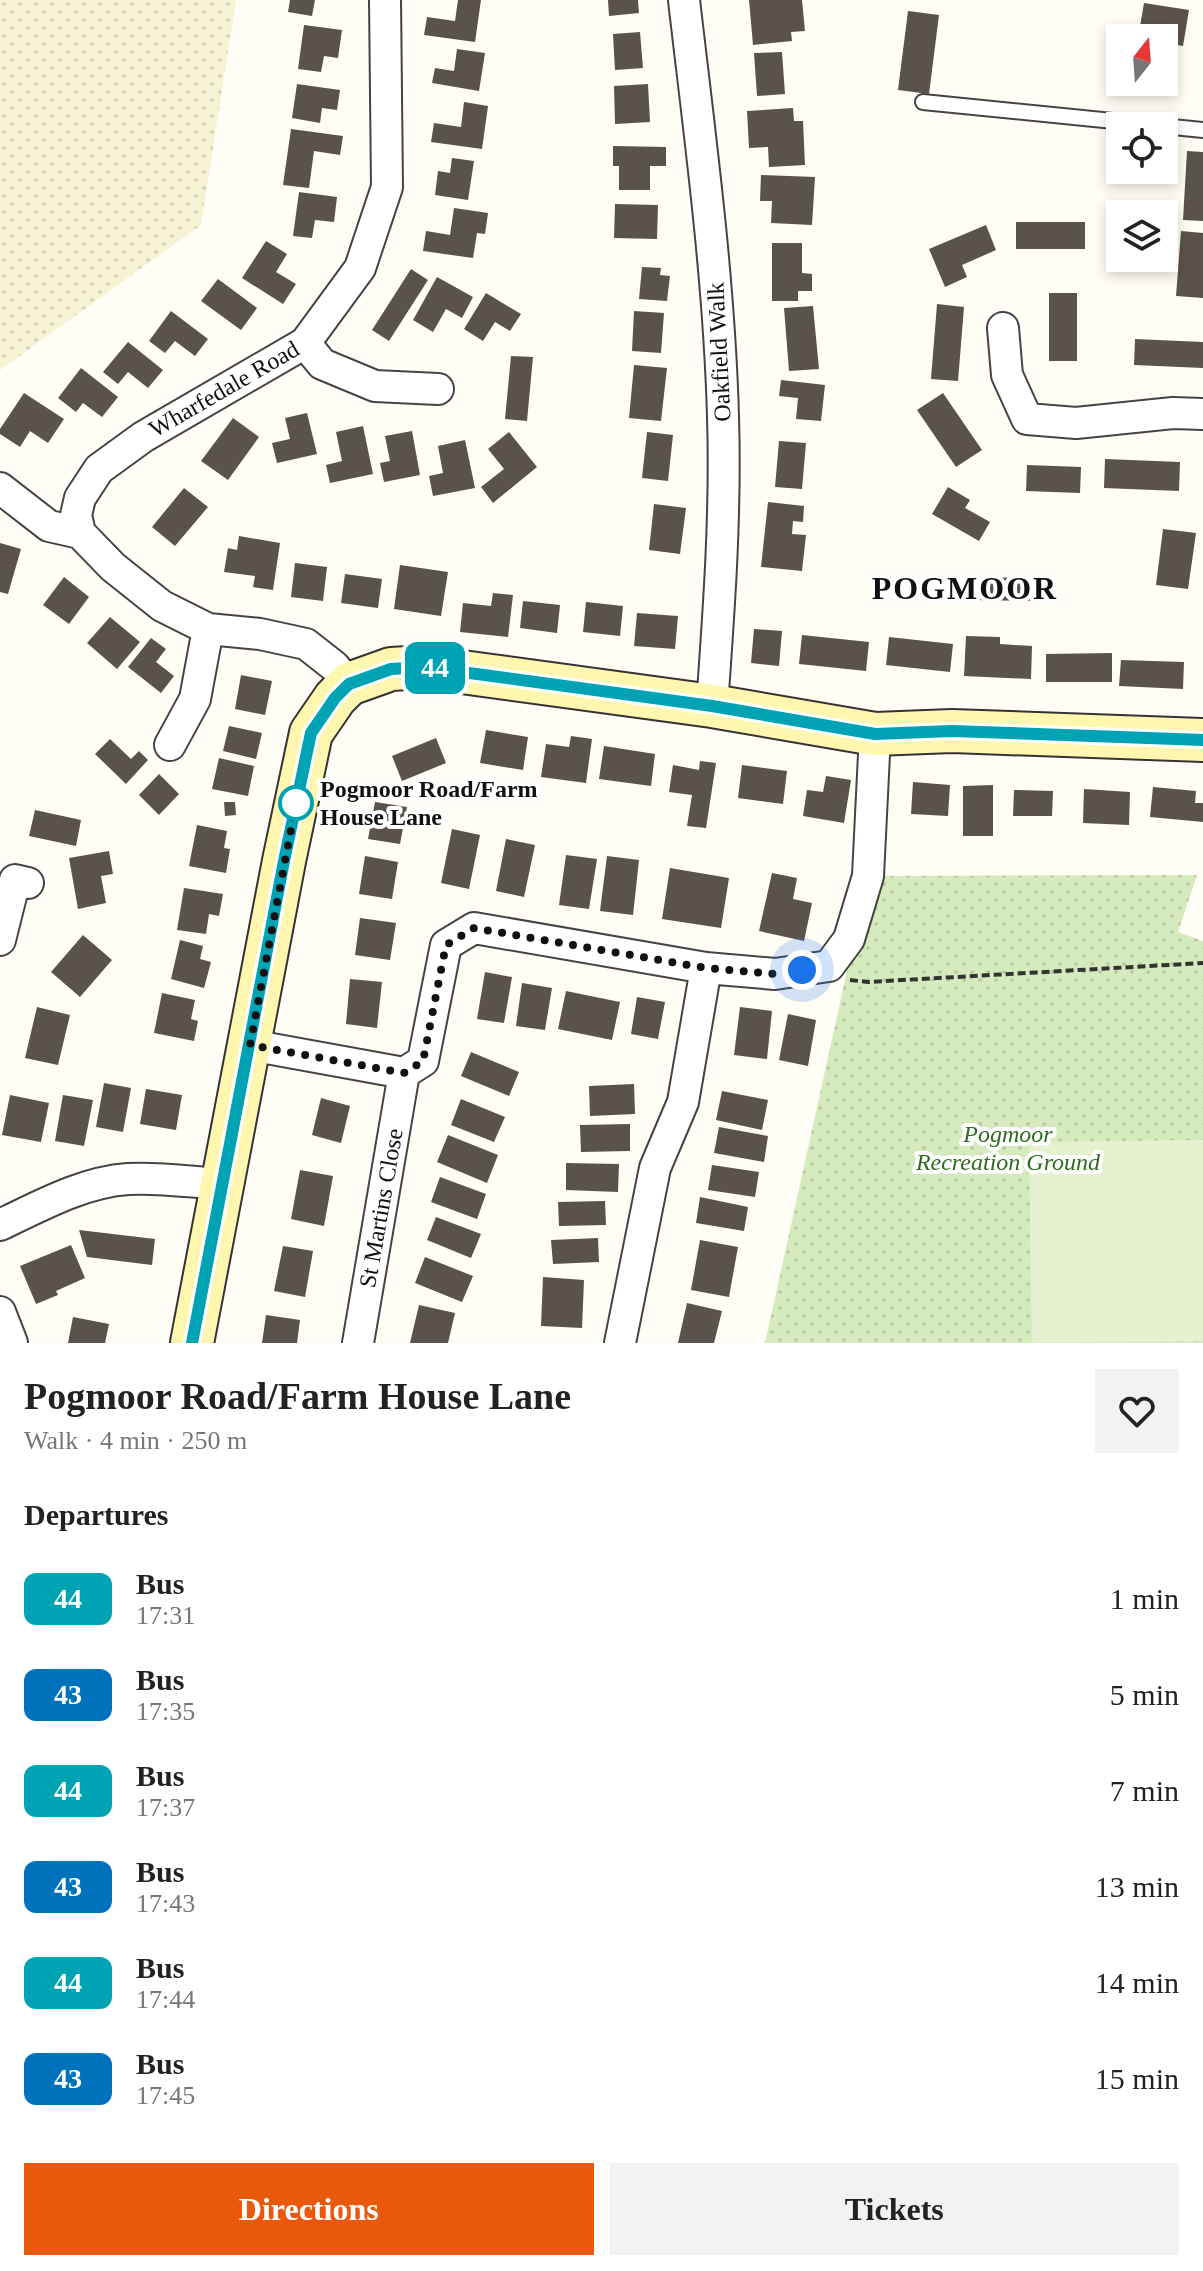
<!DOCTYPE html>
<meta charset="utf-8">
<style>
body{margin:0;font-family:Georgia,serif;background:#f2f2f2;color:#222;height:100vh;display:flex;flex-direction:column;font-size:30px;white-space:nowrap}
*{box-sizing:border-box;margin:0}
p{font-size:26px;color:#767676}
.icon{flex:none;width:44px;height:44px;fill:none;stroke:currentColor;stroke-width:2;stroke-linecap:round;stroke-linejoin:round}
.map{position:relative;height:1343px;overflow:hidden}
.drawer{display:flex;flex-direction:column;background:#fff;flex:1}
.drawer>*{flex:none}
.badge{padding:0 16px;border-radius:12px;font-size:28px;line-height:52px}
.needle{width:52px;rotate:17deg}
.buttons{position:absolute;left:1106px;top:24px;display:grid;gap:16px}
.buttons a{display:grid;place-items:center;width:72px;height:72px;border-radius:0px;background:#fff;box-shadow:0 4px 12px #0003;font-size:40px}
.you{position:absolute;width:40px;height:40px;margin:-20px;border:6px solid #fff;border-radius:50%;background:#1a73e8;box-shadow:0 0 0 12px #1a73e833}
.map>.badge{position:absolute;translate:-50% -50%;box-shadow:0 0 0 4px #fff}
h2{padding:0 24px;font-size:30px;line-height:72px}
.round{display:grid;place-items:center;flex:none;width:84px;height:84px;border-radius:0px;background:#f2f2f2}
.headline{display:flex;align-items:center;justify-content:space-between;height:136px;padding:0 24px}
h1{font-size:38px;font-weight:700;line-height:60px}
.button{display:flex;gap:16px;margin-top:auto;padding:16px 24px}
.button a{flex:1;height:92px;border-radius:0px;background:#ea580c;color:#fff;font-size:32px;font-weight:700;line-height:92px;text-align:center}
.button a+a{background:#f2f2f2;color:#222}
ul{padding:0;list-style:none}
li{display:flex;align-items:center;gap:24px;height:96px;padding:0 24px}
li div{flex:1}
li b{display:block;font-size:30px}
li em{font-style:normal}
li .badge{min-width:88px;font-weight:700;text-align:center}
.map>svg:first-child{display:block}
.farmland{fill:url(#farmland-dots)}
.park{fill:url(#park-dots)}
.pitch{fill:#e6f2cf}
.building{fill:#5a524d}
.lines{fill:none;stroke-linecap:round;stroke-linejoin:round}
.lane-casing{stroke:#444;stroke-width:18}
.street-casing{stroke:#444;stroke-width:34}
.secondary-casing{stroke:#333;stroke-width:46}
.path{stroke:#333;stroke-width:4;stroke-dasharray:8 4;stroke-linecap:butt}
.lane{stroke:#fff;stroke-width:14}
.street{stroke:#fff;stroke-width:30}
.secondary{stroke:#fff6b0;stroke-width:42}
.line-casing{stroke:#fff;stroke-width:18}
.line{stroke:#00a3b4;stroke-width:12}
.walk{stroke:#111;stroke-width:8;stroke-dasharray:0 14.4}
.stop-dot{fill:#fff;stroke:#00a3b4;stroke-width:4}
.labels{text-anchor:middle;stroke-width:8;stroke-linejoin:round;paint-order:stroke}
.street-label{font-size:24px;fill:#111;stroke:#fff}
.stop-label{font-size:24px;font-weight:bold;fill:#111;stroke:#fff;text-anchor:start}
.park-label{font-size:24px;font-style:italic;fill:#2f6b1f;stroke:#fff}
.district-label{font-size:32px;font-weight:bold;letter-spacing:2px;fill:#111;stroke:#fff}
</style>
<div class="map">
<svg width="1203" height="1343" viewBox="0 0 1203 1343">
<defs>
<pattern id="farmland-dots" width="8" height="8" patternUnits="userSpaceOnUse" patternTransform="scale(2)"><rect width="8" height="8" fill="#f6f3d4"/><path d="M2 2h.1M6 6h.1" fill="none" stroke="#d2cfb5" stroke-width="1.8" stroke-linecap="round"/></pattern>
<pattern id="park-dots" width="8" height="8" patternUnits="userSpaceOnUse" patternTransform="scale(2)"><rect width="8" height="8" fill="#d5ebbd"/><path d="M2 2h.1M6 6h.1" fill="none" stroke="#b6c8a1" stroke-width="1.8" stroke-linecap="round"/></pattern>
</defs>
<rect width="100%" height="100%" fill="#fffdf5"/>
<path class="farmland" d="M0 0H236L201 225 0 370Z"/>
<path class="park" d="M1197 875 1178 932 1203 941V1343H765L868 876Z"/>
<path class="pitch" d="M1203 1140V1341L1032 1343 1029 1142Z"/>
<path class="building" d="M290 0H315L312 16 288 12Z
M458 0H481L475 42 424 35 427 17 455 21Z
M608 0H638L639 13 609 16Z
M749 0H802L805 31 791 32 792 41 753 45Z
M1144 3 1189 10 1183 46 1164 43V38H1138Z
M908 11 939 15 929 94 898 90Z
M304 25 342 30 338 58 324 56 321 72 298 69Z
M640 32 643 68 615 70 613 34Z
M457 49 485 53 479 91 432 83 435 68 454 71Z
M782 52 785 94 757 96 754 53Z
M297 84 340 90 337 110 322 108 320 123 292 118Z
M648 84 650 122 615 124 614 86Z
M464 102 488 106 482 149 431 142 434 123 461 127Z
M793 108 794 121H803L805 165 769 167 768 147 749 148 747 111Z
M291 129 343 136 340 155 314 151 309 188 283 185Z
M613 146 666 147V166H650V190H619V166H613Z
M1187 151 1203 152V221L1183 220Z
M452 158 474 161 468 200 435 195 438 171 450 173Z
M761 175 815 177 812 225 771 223 772 201H760Z
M299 192 337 197 334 222 315 220 312 238 293 236Z
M615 204 658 205 657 239 614 238Z
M454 208 488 213 485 234 477 233 473 258 423 251 426 231 450 235Z
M1016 222H1085V249H1016Z
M986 225 996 250 962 265 967 277 945 287 929 249Z
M1181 231 1203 233V298L1176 296Z
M266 241 287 254 276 272 296 284 283 304 242 278Z
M772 243H802V273L812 274V291H798V301H772Z
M642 267 661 268 660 275 670 276 667 301 639 299Z
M411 269 428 280 389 341 372 330Z
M437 277 473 297 462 318 446 309 433 332 413 320Z
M218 279 257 308 241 330 201 301Z
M486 293 521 314 510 331 495 322 483 341 464 329Z
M1049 293H1077V361H1049Z
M937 304 964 307 958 381 931 379Z
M813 306 819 369 789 371 784 308Z
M171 311 208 339 195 356 175 341 165 353 149 341Z
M634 311 664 313 661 353 632 351Z
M1135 339 1203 342V368L1134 365Z
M128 342 163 370 148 388 128 372 118 384 103 372Z
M511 356 533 357 527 421 505 419Z
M634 365 667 368 661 421 629 418Z
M81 368 118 397 102 417 83 403 76 412 58 398Z
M781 380 825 385 821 421 796 419 798 398 779 396Z
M24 393 64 419 48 443 30 431 20 447 0 434V429Z
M943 393 982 450 956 467 917 410Z
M307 413 317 454 277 463 272 443 290 439 285 418Z
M233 418 259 437 228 480 201 461Z
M363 426 373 474 330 483 326 465 342 461 336 432Z
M412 431 420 475 384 482 380 463 390 461 385 436Z
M509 432 537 467 493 503 481 487 504 469 488 449Z
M647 432 673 435 668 481 642 478Z
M465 440 475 488 433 496 429 476 443 473 438 446Z
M779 441 806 443 802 489 775 487Z
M1105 459 1180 462 1179 491 1104 488Z
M1027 465 1081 467 1080 493 1026 491Z
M948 487 970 500 965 508 990 522 979 541 932 514Z
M184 488 208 507 175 546 152 527Z
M768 502 804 506 803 522 793 521 792 534 806 535 802 571 761 567Z
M654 504 686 508 680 554 649 550Z
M1163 529 1196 533 1188 589 1156 585Z
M239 536 280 543 273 590 253 587 255 576 224 572 228 548 237 550Z
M0 543 21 549 8 594 0 592Z
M295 563 327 567 323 601 291 597Z
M400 565 448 572 441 616 394 609Z
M345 574 382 579 378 608 341 603Z
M64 577 89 597 69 624 43 605Z
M969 577 1044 578 1043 601 969 600Z
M493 593 513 595 508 637 460 632 463 603 491 606Z
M523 601 560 605 557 633 520 628Z
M586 602 623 606 620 636 583 632Z
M637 613 678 616 675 649 634 646Z
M110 617 140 642 117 669 87 643Z
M754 629 782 631 779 666 751 663Z
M802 635 869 642 866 671 799 664Z
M966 636 1000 637V644L1032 646 1031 679 964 676Z
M889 637 953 644 950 672 886 665Z
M151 638 166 649 156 662 174 676 161 693 128 667Z
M1112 653V682H1046V654Z
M1121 660 1184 662 1183 689 1119 686Z
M241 675 272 681 265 715 235 709Z
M229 726 262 733 256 759 223 751Z
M486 730 528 737 523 770 480 763Z
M571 736 592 739 586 783 541 777 546 744 569 747Z
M436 738 446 763 402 781 392 756Z
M110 739 131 759 139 751 148 760 126 784 95 754Z
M604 746 655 754 651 786 599 779Z
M219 758 254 766 248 796 212 789Z
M700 761 716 763 706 828 687 826 692 795 669 792 673 765 699 770Z
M742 765 787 771 783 804 738 798Z
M159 774 179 794 159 815 139 795Z
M826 776 851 780 844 823 803 816 807 790 823 792Z
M913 782 950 785 948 816 911 814Z
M993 785V836H963V786Z
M1153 787 1196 791 1195 803H1203V822L1150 817Z
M1084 789 1130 792 1129 825 1083 823Z
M1014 790 1053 791 1052 816H1013Z
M224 802H235L236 815 225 816Z
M375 802 407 807 400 844 368 839Z
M35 810 81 820 76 846 29 836Z
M197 825 227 831 224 848 230 849 226 873 189 866Z
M452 829 480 835 469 889 441 883Z
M506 839 535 845 524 897 496 891Z
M109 851 113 874 101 876 106 903 78 909 69 858Z
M566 855 597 859 589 909 559 905Z
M365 856 398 862 392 899 359 894Z
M607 856 639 860 633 915 600 911Z
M670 868 729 878 721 928 662 919Z
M772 873 797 878 793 899 812 903 804 941 759 931Z
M184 888 223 894 219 916 209 914 206 934 177 930Z
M360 918 396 923 390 960 355 955Z
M83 935 112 960 80 997 51 972Z
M180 940 203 946 200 959 211 962 204 988 171 979Z
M485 972 512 977 504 1023 477 1019Z
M350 979 382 982 377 1028 346 1024Z
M522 983 552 988 545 1030 516 1026Z
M566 991 620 1002 612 1040 558 1029Z
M162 993 195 1000 191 1019 198 1021 194 1041 154 1033Z
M637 997 665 1002 658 1039 631 1034Z
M37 1007 70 1015 58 1065 25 1058Z
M740 1007 772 1011 767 1059 734 1055Z
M788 1014 816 1020 808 1066 779 1060Z
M471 1052 519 1072 509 1096 461 1076Z
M104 1083 131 1088 123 1132 96 1127Z
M634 1084 635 1114 590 1116 589 1086Z
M146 1089 182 1095 176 1130 140 1124Z
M722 1091 768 1100 762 1130 716 1120Z
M10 1095 49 1103 41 1142 2 1135Z
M63 1095 93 1100 84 1146 55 1141Z
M321 1098 350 1106 341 1143 312 1135Z
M461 1099 505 1117 494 1142 451 1125Z
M630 1124V1151L581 1152 580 1125Z
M719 1127 768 1136 764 1162 714 1153Z
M448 1135 498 1155 487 1183 437 1162Z
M566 1163 619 1164 618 1192 566 1190Z
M712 1165 759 1172 755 1197 708 1190Z
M300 1170 333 1176 324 1226 291 1219Z
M440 1177 486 1194 477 1219 431 1202Z
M700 1197 748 1207 744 1231 696 1223Z
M605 1201 606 1225 559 1226 558 1202Z
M436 1217 481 1234 471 1258 427 1240Z
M79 1230 155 1239 152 1265 87 1257Z
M598 1238 599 1262 553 1264 551 1240Z
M700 1240 738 1247 729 1297 691 1290Z
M71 1245 85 1278 56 1291 58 1295 36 1304 20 1266Z
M283 1246 313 1251 305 1297 274 1291Z
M425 1257 473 1276 462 1302 415 1283Z
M543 1277 584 1280 582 1328 541 1326Z
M687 1303 722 1311 714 1343H678Z
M419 1305 455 1313 448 1343H410Z
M266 1315 300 1320 297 1343H262Z
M73 1317 109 1324 105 1343H68Z"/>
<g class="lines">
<defs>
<path id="lane" d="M923 102 1203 130"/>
<path id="street" d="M684 0C700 138 719 276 723 416 726 513 719 609 712 706
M1003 328 1007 375 1027 419 1076 423 1173 413 1203 414
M305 343 322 364 375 386 438 389
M0 488 49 526 80 533 113 567 162 606 208 629 260 634 306 644 334 666 349 684
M80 533 76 515 80 498 99 469 143 437 305 343 360 268 387 187 385 0
M170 745 195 699 208 629
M0 940 15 880 28 883
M250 1045 404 1073
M0 1225C40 1206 83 1182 128 1179 159 1177 190 1182 221 1184
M0 1312 12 1343
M358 1343 404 1073 423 1061 446 945 474 928 706 968 775 974 829 966 849 939 868 876 875 734
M620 1343 655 1168 683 1102 706 968"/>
<path id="secondary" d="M192 1343 284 861 311 733 335 698 349 684 391 669 425 667 712 706 875 734 952 731 1203 740"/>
</defs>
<use href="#lane" class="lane-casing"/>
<use href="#street" class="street-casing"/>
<use href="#secondary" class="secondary-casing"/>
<path class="path" d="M850 980 868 982 1203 963"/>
<use href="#lane" class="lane"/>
<use href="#street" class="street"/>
<use href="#secondary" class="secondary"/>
</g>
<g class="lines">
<defs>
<path id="line" d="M192 1343 284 861 311 733 335 698 349 684 391 669 425 667 712 706 875 734 952 731 1203 740"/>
</defs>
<use href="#line" class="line-casing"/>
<use href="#line" class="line"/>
<path class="walk" d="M296 803 250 1045 404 1073 423 1061 446 945 474 928 706 968 775 974 802 970"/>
</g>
<circle class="stop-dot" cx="296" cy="803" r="16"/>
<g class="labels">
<g class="street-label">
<text transform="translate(719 352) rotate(-93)" y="8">Oakfield Walk</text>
<text transform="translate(224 389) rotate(-30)" y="8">Wharfedale Road</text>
<text transform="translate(381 1208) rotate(-80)" y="8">St Martins Close</text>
</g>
<g class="stop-label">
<text x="320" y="797">Pogmoor Road/Farm<tspan x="320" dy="28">House Lane</tspan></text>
</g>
<g class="park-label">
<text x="1008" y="1142">Pogmoor<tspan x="1008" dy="28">Recreation Ground</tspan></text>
</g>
<g class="district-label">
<text x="965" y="599">POGMOOR</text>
</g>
</g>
</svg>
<div class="buttons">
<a><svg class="needle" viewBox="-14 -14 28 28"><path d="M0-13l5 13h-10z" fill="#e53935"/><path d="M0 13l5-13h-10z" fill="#767676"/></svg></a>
<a><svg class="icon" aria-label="locate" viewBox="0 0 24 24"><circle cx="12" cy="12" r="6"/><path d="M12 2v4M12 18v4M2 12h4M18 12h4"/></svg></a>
<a><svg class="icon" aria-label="layers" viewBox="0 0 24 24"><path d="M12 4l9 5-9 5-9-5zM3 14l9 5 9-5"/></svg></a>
</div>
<div class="you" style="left:802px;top:970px"></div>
<b class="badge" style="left:435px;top:668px;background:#00a3b4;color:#fff">44</b>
</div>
<section class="drawer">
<div class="headline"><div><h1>Pogmoor Road/Farm House Lane</h1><p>Walk · 4 min · 250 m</p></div><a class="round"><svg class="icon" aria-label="heart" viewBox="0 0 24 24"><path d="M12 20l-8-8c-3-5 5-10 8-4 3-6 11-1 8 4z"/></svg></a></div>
<h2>Departures</h2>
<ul>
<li><span class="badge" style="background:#00a3b4;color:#fff">44</span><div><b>Bus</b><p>17:31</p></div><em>1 min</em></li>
<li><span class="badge" style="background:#0072bc;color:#fff">43</span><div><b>Bus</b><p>17:35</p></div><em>5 min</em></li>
<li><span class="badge" style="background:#00a3b4;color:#fff">44</span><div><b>Bus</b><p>17:37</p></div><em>7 min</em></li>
<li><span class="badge" style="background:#0072bc;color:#fff">43</span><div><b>Bus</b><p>17:43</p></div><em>13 min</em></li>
<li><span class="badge" style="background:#00a3b4;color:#fff">44</span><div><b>Bus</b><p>17:44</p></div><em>14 min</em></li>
<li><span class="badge" style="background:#0072bc;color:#fff">43</span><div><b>Bus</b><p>17:45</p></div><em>15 min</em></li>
</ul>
<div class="button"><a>Directions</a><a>Tickets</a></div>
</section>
